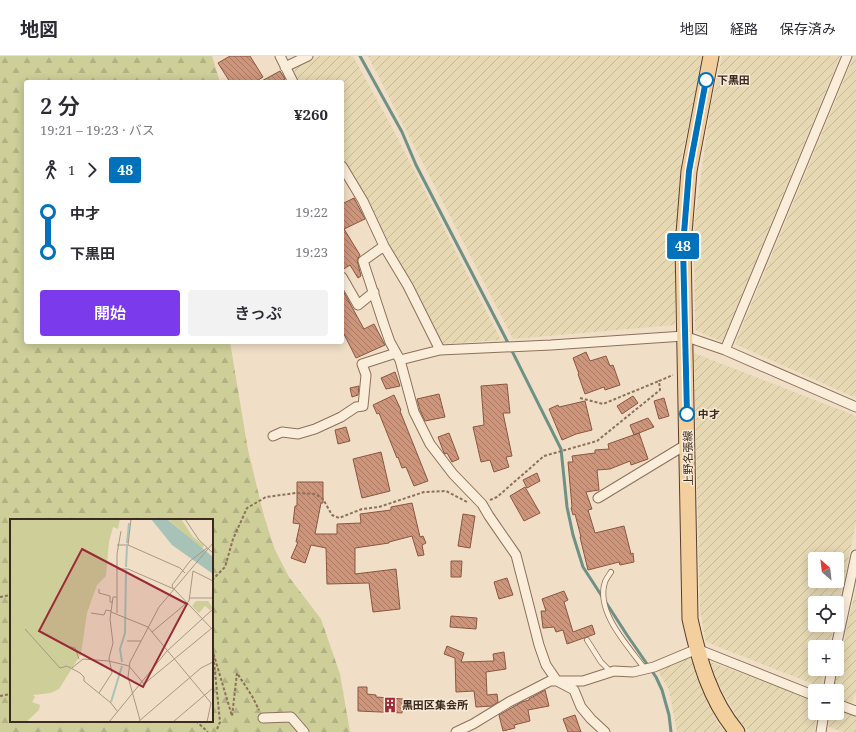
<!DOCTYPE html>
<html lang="ja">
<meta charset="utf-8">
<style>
body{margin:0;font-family:"Noto Serif","Noto Sans JP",serif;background:#f2f2f3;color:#2b2b33;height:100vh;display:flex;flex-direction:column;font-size:15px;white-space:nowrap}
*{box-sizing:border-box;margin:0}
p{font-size:13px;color:#7c7c81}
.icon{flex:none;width:22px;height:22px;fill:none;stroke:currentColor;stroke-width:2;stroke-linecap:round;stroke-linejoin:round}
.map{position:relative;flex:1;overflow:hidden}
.panel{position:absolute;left:24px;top:24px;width:320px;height:264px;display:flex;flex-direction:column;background:#fff;border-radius:4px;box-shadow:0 2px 10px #0003}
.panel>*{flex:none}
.badge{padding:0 8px;border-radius:3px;font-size:14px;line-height:26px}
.needle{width:26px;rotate:332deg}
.controls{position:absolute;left:808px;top:496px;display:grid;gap:8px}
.controls a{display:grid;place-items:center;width:36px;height:36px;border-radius:4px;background:#fff;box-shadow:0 2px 10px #0003;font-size:20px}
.map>.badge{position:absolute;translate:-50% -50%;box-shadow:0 0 0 2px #fff}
.legs{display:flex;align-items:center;gap:6px;height:44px;padding:0 16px;font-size:13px}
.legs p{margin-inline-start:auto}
.summary{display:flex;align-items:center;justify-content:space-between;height:68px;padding:0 16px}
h1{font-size:22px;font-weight:600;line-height:30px}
.action{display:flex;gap:8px;margin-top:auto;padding:8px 16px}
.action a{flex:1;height:46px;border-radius:4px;background:#7c3aed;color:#fff;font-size:16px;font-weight:600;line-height:46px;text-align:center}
.action a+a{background:#f2f2f3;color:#2b2b33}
ul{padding:0 16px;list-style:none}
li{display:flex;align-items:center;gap:14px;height:40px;font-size:15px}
li i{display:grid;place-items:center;width:6px;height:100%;margin:0 5px;background:currentColor}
li i::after{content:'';width:10px;height:10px;margin:-5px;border:3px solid;border-radius:50%;background:#fff}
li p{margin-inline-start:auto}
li:first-child i{background:linear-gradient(#0000 50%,currentColor 0)}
li:last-child i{background:linear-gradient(currentColor 50%,#0000 0)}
header{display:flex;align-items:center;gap:24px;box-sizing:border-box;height:56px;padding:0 20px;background:#fff;border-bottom:1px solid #e1e1e2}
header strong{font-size:19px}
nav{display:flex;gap:22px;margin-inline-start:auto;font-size:14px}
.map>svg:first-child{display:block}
.farmland{fill:url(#farmland-furrows);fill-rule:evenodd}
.forest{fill:url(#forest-firs);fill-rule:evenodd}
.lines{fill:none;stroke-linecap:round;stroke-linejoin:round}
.stream{stroke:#6d9285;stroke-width:3}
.building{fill:url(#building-back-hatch);stroke:#8b5640}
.service-casing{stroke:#8c705b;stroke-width:6}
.minor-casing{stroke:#8c705b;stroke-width:11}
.primary-casing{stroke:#593e2f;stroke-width:17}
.path{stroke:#8c705b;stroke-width:2;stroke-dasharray:3 2;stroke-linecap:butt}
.service{stroke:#faedda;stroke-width:4.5}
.minor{stroke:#faedda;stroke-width:9}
.primary{stroke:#f3cf9e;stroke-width:15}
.line-1-casing{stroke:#fff;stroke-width:9}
.line-1{stroke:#0072bc;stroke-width:6}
.stop-1-dot{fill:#fff;stroke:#0072bc;stroke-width:2}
.labels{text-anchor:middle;stroke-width:3;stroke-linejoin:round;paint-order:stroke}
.stop-label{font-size:11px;font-weight:bold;fill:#3b2a1f;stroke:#f7ead6;text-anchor:start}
.street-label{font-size:11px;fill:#3b2a1f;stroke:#f7ead6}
.poi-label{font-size:11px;font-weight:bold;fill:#3b2a1f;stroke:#f7ead6;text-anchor:start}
.inset-river{fill:none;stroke:#a7c3b8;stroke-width:2}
.inset-road{fill:none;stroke:#a89783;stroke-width:1}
.view{fill:#9c2936;fill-opacity:0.15;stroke:#9c2936;stroke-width:2}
.inset-edge{fill:none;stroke:#3b2a1f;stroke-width:2}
</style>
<header>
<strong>地図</strong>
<nav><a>地図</a><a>経路</a><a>保存済み</a></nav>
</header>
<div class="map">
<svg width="856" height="676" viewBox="0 0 856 676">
<defs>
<pattern id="farmland-furrows" width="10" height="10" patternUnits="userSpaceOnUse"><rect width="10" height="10" fill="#e5d8b3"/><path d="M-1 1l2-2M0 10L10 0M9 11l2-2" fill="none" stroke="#c5ba9a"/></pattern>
<pattern id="forest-firs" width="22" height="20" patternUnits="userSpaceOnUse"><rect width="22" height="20" fill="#cece99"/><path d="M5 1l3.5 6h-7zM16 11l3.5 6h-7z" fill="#b2b183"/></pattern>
<pattern id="building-back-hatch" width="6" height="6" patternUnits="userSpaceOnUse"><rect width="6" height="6" fill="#ce957b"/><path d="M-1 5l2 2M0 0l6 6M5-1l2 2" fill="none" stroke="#a87a64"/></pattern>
</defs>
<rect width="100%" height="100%" fill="#f0dfc6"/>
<path class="farmland" d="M319 0H353L395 77 501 284 443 288 342 99V26H300L293 13Z
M368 0H703L681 105 676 193 675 269 513 283Z
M722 0H840L722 286 695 274 694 170 710 53Z
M854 0H856V342L735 288Z
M694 297 856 360V467L837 556V547H815V569H834L829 591H815V613H825L821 631 706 586 700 555ZM815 503H837V525H815Z
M856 532V637L852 647 837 642V635H833Z
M691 601 717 666 726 676H677L669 634 658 615Z
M708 605 815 644V657H817L814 676H749L739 664 720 631Z
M837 654 856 660V676H842L829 671 830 657H837Z"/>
<path class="forest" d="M0 0H212L220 26H26V286H230L248 394 264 460 275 494 289 521 321 563 340 618 350 676H0ZM11 464H212V665H11Z"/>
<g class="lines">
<path class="stream" d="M360 0 402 76 416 109 505 281 561 393 567 451 573 479 583 511 627 579 656 621 662 634 669 659 671 676"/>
</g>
<path class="building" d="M230 0H250L263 21 255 26H230L218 7Z
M280 15 285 23 280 26H260Z
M354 142 365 163 344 173 360 199 357 204 361 220 358 222 350 209 342 214V148Z
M342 233 364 273 374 268 385 289 356 302 342 274Z
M586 296 590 305 606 300 610 310 613 309 620 329 605 334 604 331 585 338 578 318H579L573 302Z
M395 316 400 330 386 333 381 322Z
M507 328 510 357H503L512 400 506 401 509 411 494 416 490 404 481 406 473 371 484 369 481 330Z
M359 330 358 339 352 341 350 332Z
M439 338 445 361 425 365 420 354 417 343Z
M394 339 401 354 400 355 428 425 414 430 406 411 402 412 398 401 397 402 379 357 377 358 373 349Z
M633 340 638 347 622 358 617 350Z
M664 342 669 360 659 363 654 345Z
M585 345 592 374 576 378 562 384 549 353 558 349 559 351Z
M648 362 654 371 634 379 630 369Z
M346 371 350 385 338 388 335 374Z
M449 377 459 403 452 406 447 397 445 398 444 397 438 381Z
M639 377 648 403 631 409 630 405 610 413 597 414 599 434 586 436 592 453 588 454 595 477 624 470 631 498 633 497 634 506 620 509 619 506 588 514 580 481H581L575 458 573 459 571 452 572 451 568 406H573L572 400 595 397V394L609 393 608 388Z
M381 396 390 435 362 442 353 403Z
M537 417 540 425 527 432 523 424Z
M297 426H323V447H321L315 478H337V468L361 467 360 458 391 454V451L412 447 420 481 423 480 426 487 422 489 424 499 418 500 412 480 389 486V487L355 492V518L396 513 400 553 373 556 369 527 327 528 326 492 311 489 305 507 291 502 298 486H296L300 468 293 467 295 450H297Z
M525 431 540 457 524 465 510 440Z
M463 458 475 460 470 492 458 490Z
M451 505H462L461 521H451Z
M507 522 513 539 499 543 494 526Z
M564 535 568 544 564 546 573 576 592 569 595 578 567 588 563 574 556 576 554 571 543 572 541 555H546L542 543Z
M451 560 477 562 476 573 450 571Z
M447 590 464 597 461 606 494 605 493 598 504 596 506 613 486 616 487 639 497 638 498 646 492 650 476 651 474 635 456 636 455 602 444 598Z
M358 631H367V638L376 639V641L403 643 402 657 358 655Z
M545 634 549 650 528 654 530 665 514 669 515 672 503 675 499 659 522 646 529 644V643Z
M575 659 581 676H568L563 663Z"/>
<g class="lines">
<defs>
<path id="service" d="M611 516C609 519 606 523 605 526 595 556 629 591 645 613
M587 584 601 606 611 616"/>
<path id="minor" d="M280 0 293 26
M285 11 308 0
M342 110 363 145 384 190 408 230 440 294
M384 190 363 205 384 269 390 286 400 304 414 356 430 388 453 418 482 448 489 460 516 499 539 589 546 609 557 625 574 634 581 651 591 663 605 676
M342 221 358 249 374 236
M725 294 847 0
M400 304 440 294 551 289 684 280 725 294 856 351
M273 380 282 376 298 378 315 373 341 361 356 351 363 350 366 319 362 308 396 297
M598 442 687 388
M836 591 856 499
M828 635 832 613
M837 648 856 655
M263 662 291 661 304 676
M456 676 473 668 509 646 550 625H583L614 615 633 616 654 611 697 593 815 640
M821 676 824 657"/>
<path id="primary" d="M711 0 689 115 683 190 690 563C699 604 710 644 737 676"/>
</defs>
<use href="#service" class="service-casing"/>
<use href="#minor" class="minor-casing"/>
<use href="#primary" class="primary-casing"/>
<path class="path" d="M580 342 603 348 659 325
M490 444 497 441 544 400 597 385 660 334 659 325 673 319
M212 524 225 511 233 483 247 452 266 441 296 437 315 438 323 443 332 459 339 462 362 453 379 451 424 436 446 435 467 446
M0 541 11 539
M0 640 11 638
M196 665 208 676
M217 673 220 666 213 596 232 660 237 617 252 640 259 654"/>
<use href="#service" class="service"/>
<use href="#minor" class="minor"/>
<use href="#primary" class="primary"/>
</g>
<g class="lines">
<defs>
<path id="line-1" d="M687 358 683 190 689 115 706 24"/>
</defs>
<use href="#line-1" class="line-1-casing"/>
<use href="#line-1" class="line-1"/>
</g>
<defs>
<symbol id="building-bare" viewBox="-9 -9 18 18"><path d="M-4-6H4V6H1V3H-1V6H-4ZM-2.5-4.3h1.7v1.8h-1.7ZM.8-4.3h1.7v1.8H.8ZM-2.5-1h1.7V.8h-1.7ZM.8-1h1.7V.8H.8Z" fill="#9c2936" stroke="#f7ead6" stroke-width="2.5" paint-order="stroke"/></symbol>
</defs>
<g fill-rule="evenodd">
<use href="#building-bare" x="379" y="638" width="22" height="22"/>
</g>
<g class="stop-1-dot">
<circle cx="706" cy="24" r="7"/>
<circle cx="687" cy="358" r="7"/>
</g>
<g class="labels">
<g class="stop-label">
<text x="717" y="28">下黒田</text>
<text x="698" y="362">中才</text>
</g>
<g class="street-label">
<text transform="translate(688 402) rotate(-91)" y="4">上野名張線</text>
</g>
<g class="poi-label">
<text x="402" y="653">黒田区集会所</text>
</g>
</g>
<g transform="translate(10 463)">
<rect width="203" height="203" fill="#f0dfc6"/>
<path d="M186 82H198L203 89 200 91 195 87 189 94 182 87Z" fill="#cece99"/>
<path d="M0 0H110L108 10 103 8 99 23 96 57 87 66 77 94 71 135 49 170 41 174 23 176 25 178 22 183 30 186 29 191 16 203H0ZM158 0H171L183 18 194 26 192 30Z" fill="#cece99"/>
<path d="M141 0H157L203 38V55L162 26Z" fill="#a7c3b8"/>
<path class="inset-river" d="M117 24 119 4M116 48 117 27M112 143 110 130 115 114 116 51M101 183 112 147"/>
<path class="inset-road" d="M175 0 189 21 203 34M107 26H118L170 49 175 54M118 26 121 0M106 50H118L164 70 203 111M163 69 162 66 180 42 197 29M89 70V74L100 77V83H103M179 79H203M101 93 138 108 142 113 201 184 197 203M81 94 94 96 96 91 101 92M107 94V35L111 12M15 110 50 149 57 147 70 154 74 158V162L101 184 107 192M142 113 179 82 183 52 203 62M117 122H131M61 128 65 129 69 140M62 149 73 140 99 142 119 147 134 165 202 109M89 174 102 154 99 139 103 124 100 100 103 78H107M130 201 118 158 120 143 149 88 203 24M99 203 157 132 203 90M128 203 191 149 203 143M163 203 203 169"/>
<path class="view" d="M72 30 177 85 133 168 29 112Z"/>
<rect width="203" height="203" class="inset-edge"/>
</g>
</svg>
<div class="controls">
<a><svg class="needle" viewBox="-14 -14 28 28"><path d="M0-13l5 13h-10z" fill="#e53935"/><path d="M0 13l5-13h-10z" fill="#7c7c81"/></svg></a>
<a><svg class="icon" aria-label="locate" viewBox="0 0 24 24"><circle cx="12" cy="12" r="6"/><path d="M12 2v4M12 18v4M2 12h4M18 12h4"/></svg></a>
<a>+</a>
<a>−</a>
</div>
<b class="badge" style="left:683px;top:190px;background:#0072bc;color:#fff">48</b>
<section class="panel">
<div class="summary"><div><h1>2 分</h1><p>19:21 – 19:23 · バス</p></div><b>¥260</b></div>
<div class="legs"><svg class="icon" aria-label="walk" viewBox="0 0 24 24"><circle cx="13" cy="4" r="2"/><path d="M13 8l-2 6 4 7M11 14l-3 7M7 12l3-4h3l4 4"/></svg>1<svg class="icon" aria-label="forward" viewBox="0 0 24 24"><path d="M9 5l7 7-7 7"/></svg><b class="badge" style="background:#0072bc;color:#fff">48</b></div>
<ul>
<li><i style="color:#0072bc"></i><b>中才</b><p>19:22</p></li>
<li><i style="color:#0072bc"></i><b>下黒田</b><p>19:23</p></li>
</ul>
<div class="action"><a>開始</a><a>きっぷ</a></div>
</section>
</div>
